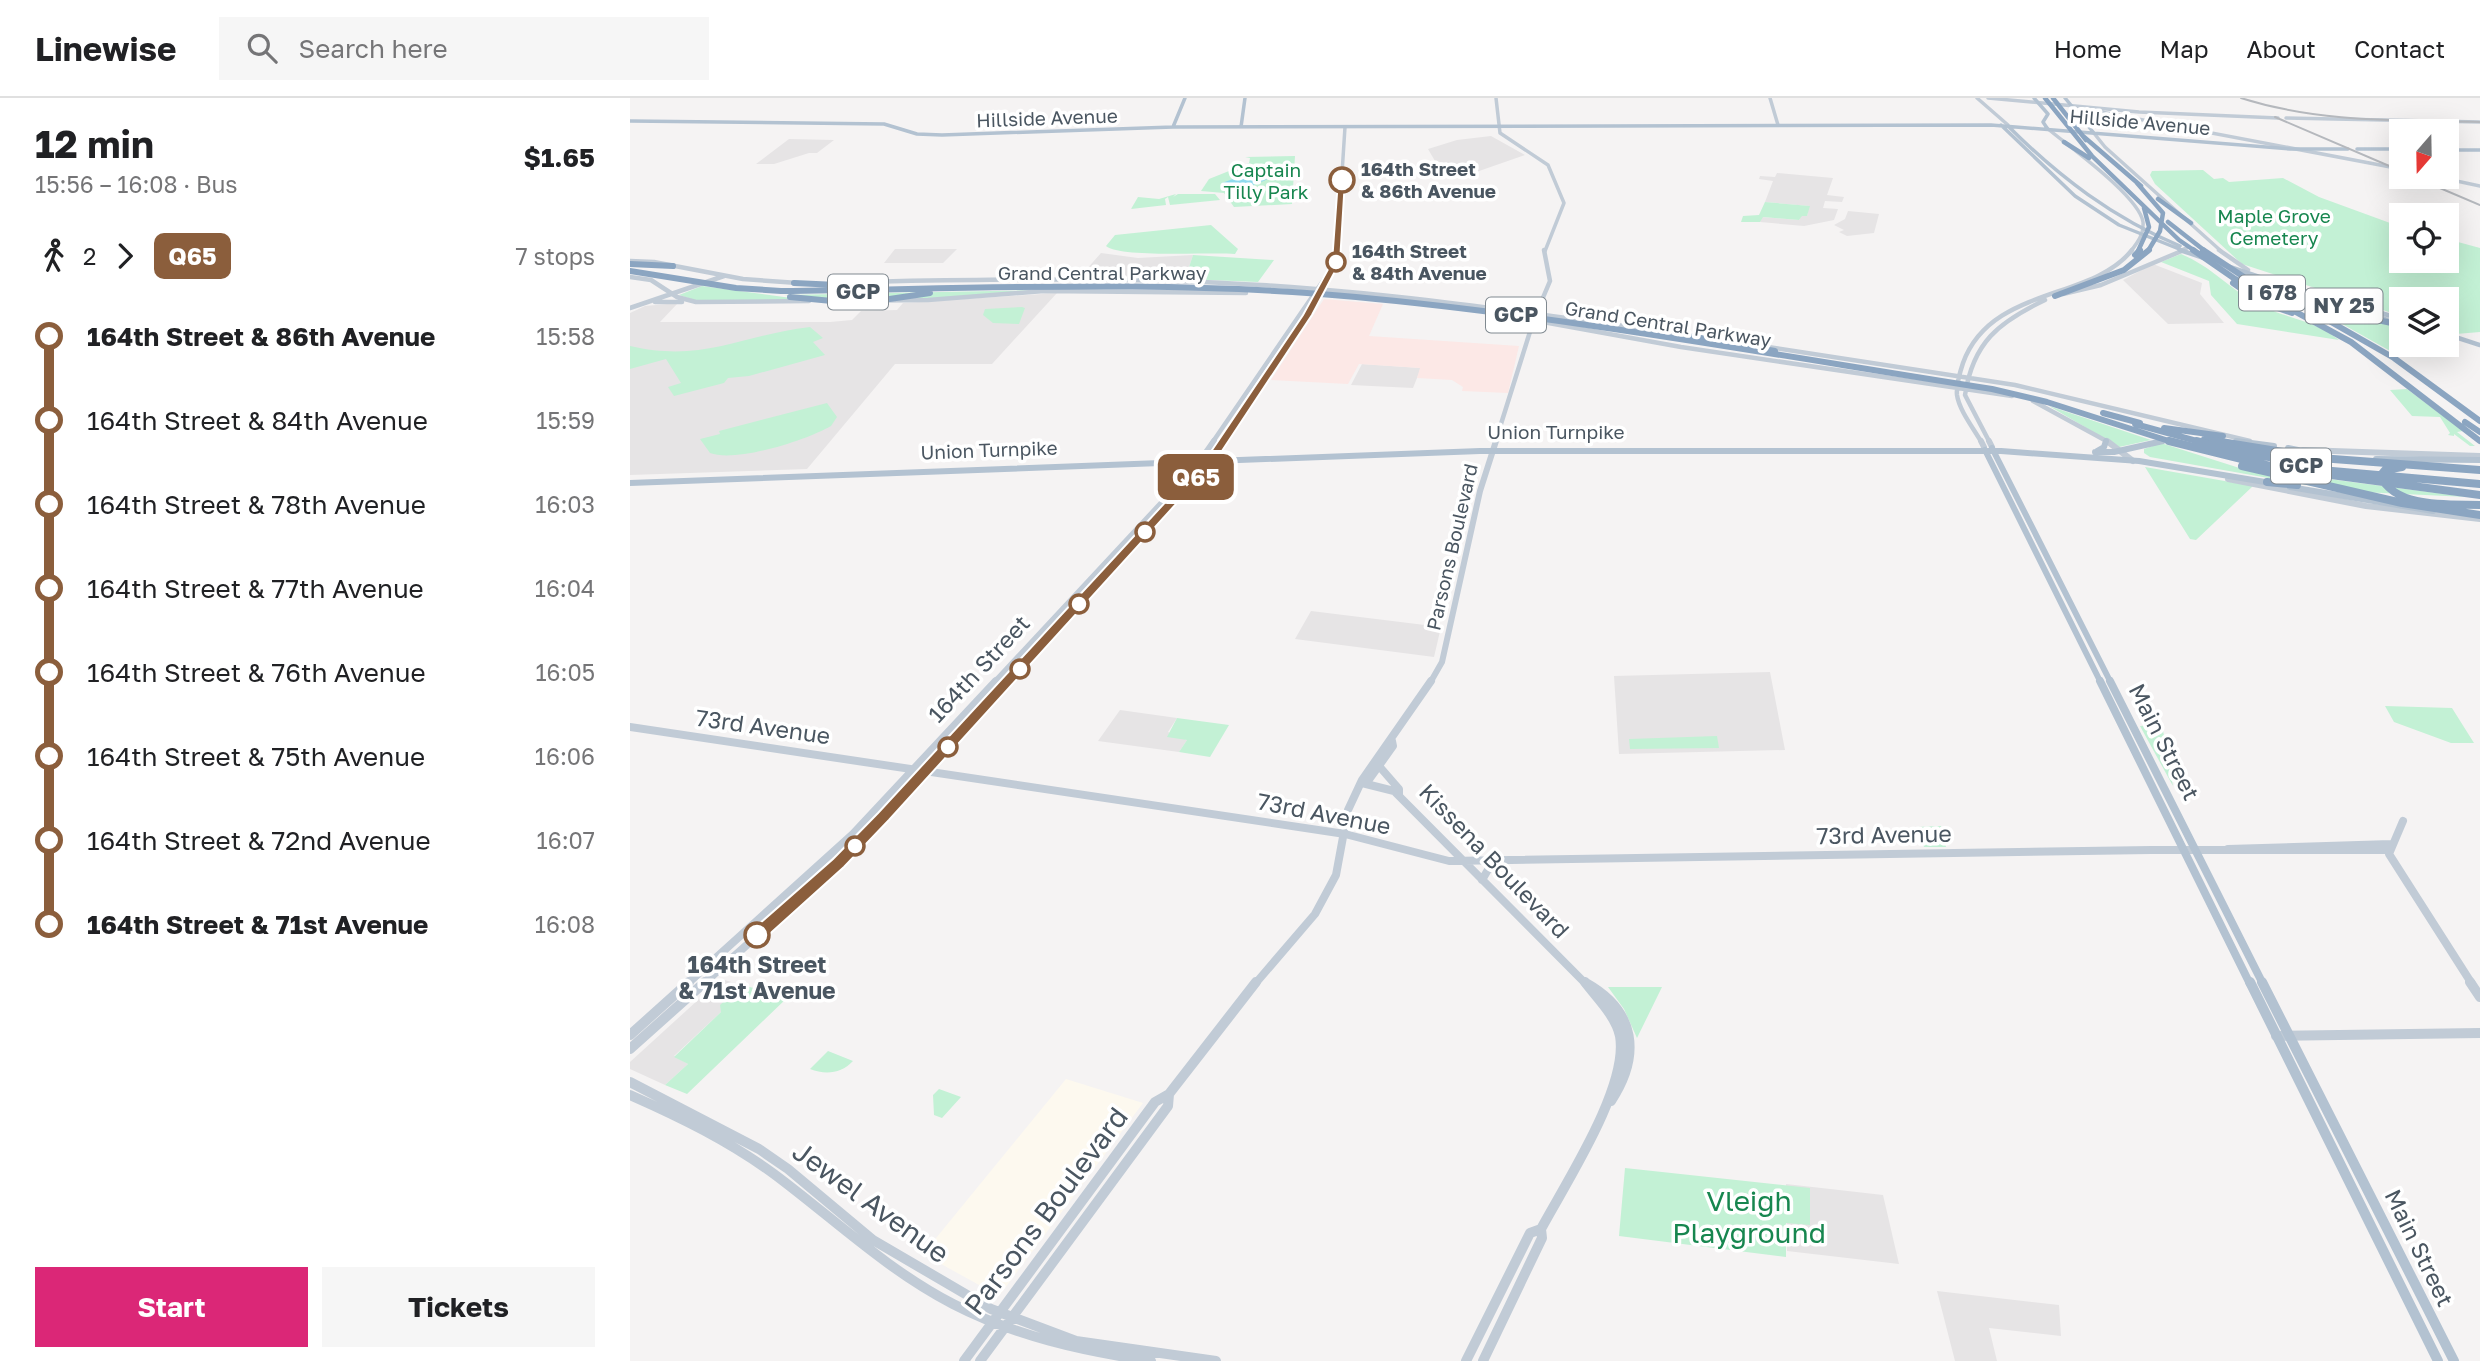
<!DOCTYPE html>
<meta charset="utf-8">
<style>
body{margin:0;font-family:"Golos Text",sans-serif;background:#f6f6f6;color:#202124;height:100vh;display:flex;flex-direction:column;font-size:26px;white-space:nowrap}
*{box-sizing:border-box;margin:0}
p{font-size:23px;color:#757577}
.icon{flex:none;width:38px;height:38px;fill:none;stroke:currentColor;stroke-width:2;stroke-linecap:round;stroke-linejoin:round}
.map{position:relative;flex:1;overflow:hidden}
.side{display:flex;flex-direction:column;background:#fff;width:630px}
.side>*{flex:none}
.badge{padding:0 14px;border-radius:10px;font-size:24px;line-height:46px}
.needle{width:46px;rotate:200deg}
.fabs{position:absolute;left:1759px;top:21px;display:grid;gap:14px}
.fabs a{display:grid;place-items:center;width:70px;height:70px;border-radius:0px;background:#fff;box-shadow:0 7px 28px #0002;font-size:35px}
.map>.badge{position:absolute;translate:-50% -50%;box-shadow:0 0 0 4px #fff}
.legs{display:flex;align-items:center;gap:10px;height:77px;padding:0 35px;font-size:23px}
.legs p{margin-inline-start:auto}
.head{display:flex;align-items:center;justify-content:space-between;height:119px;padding:0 35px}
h1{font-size:38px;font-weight:700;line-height:52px}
.button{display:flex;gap:14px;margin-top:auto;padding:14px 35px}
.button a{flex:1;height:80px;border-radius:0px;background:#db2777;color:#fff;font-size:28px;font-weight:700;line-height:80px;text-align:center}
.button a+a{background:#f6f6f6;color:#202124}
ul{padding:0 35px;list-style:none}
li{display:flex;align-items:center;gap:24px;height:84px;font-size:26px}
li i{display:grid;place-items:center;width:10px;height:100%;margin:0 9px;background:currentColor}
li i::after{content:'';width:18px;height:18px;margin:-9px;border:5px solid;border-radius:50%;background:#fff}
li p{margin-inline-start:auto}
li:first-child i{background:linear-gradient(#0000 50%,currentColor 0)}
li:last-child i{background:linear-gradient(currentColor 50%,#0000 0)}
header{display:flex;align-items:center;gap:42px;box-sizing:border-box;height:98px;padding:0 35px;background:#fff;border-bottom:2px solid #e0e0e0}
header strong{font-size:33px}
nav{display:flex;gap:38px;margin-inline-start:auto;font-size:24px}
.search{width:490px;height:63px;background:#f6f6f6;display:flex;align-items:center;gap:18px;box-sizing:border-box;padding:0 24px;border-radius:0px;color:#757577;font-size:26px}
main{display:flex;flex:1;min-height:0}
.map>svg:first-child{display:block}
.commercial{fill:#fdf9ef}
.education{fill:#e6e4e5}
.medical{fill:#fce8e6}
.green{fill:#c3f1d5}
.water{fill:#90daee}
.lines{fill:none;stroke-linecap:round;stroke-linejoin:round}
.secondary-far4{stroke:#c1cbd6;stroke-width:3.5}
.secondary-far3{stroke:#c1cbd6;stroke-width:4.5}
.secondary-far2{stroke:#c1cbd6;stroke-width:6}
.secondary-far1{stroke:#c1cbd6;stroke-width:8}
.secondary{stroke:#c1cbd6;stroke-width:10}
.primary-far4{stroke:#b3c2d1;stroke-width:3.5}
.primary-far3{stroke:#b3c2d1;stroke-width:4.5}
.primary-far2{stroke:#b3c2d1;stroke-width:6}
.primary-far1{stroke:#b3c2d1;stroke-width:8}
.primary{stroke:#b3c2d1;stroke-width:10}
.highway-far2{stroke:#8ba5c1;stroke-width:4.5}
.highway-far1{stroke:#8ba5c1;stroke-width:6}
.highway{stroke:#8ba5c1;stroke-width:8}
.rail{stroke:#b5b8bd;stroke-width:2}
.line-1{fill:#8b5e3c;stroke:#fff;stroke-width:2}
.stop-1-dot{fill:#fff;stroke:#8b5e3c;stroke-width:3.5}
.labels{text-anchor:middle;stroke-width:7;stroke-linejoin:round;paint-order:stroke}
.far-street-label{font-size:19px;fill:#4a5661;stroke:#fff}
.far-stop-label{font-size:19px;font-weight:bold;fill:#4a5661;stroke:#fff;text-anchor:start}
.far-park-label{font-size:19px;fill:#17864f;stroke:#fff}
.shield{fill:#fff;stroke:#808990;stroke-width:2}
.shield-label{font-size:21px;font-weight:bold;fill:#4a5661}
.street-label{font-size:23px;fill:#4a5661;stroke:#fff}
.stop-label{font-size:23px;font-weight:bold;fill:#4a5661;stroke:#fff}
.near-park-label{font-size:28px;fill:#17864f;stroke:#fff}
.near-street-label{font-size:28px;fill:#4a5661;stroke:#fff}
</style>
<header>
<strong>Linewise</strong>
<div class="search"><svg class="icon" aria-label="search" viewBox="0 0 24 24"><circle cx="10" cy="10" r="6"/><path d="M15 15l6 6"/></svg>Search here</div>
<nav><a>Home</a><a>Map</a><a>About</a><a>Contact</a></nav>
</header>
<main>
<section class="side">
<div class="head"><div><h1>12 min</h1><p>15:56 – 16:08 · Bus</p></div><b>$1.65</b></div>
<div class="legs"><svg class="icon" aria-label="walk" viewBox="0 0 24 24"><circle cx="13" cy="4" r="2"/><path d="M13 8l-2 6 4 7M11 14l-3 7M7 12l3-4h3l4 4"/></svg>2<svg class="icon" aria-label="forward" viewBox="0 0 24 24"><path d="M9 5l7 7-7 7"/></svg><b class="badge" style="background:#8b5e3c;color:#fff">Q65</b><p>7 stops</p></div>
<ul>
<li><i style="color:#8b5e3c"></i><b>164th Street &amp; 86th Avenue</b><p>15:58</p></li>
<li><i style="color:#8b5e3c"></i><span>164th Street &amp; 84th Avenue</span><p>15:59</p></li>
<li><i style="color:#8b5e3c"></i><span>164th Street &amp; 78th Avenue</span><p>16:03</p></li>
<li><i style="color:#8b5e3c"></i><span>164th Street &amp; 77th Avenue</span><p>16:04</p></li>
<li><i style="color:#8b5e3c"></i><span>164th Street &amp; 76th Avenue</span><p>16:05</p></li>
<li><i style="color:#8b5e3c"></i><span>164th Street &amp; 75th Avenue</span><p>16:06</p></li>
<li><i style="color:#8b5e3c"></i><span>164th Street &amp; 72nd Avenue</span><p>16:07</p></li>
<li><i style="color:#8b5e3c"></i><b>164th Street &amp; 71st Avenue</b><p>16:08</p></li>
</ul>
<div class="button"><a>Start</a><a>Tickets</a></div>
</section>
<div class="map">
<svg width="1850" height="1263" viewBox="0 0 1850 1263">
<rect width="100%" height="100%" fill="#f5f3f3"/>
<path class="commercial" d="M436 981 513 1005 369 1198 293 1156Z"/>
<path class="education" d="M861 38 895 57 829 80 818 72 815 65 805 63 798 51 827 42Z
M159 41 204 42 187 55H179L144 66H126Z
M1147 75 1203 80 1197 97 1214 99 1212 104 1195 103 1193 110 1208 111 1204 122 1174 128 1130 124 1132 119 1169 122 1172 117 1177 118 1179 108 1135 104 1143 83 1129 81 1130 78 1145 79Z
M1218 113 1249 116 1244 135 1217 138 1209 134 1214 132 1204 127 1215 121Z
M265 151H327L313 165H254Z
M471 155 508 160 563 157 555 181H448Z
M1523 166 1572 185 1570 196 1594 225 1538 226 1493 182Z
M427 195 362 266H265L177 371 0 377V215L15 208 48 205 30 224H200L222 222 231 213 267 212 273 205Z
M732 266 791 270 783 290 721 287Z
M681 513 811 529 804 559 665 541Z
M1140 574 1155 652 989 656 984 578Z
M490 612 547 620 538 634 557 642 549 654 468 643Z
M91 881 112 887 91 907V914L44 958 58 966 35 987 0 971V964Z
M1156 1086 1253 1097 1269 1166 1157 1153Z
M1307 1193 1429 1207 1431 1238 1359 1230 1367 1263H1325Z"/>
<path class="medical" d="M694 201 753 206 739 238 889 248 878 295 832 293 833 289 822 282 787 280 790 270 729 266 718 286 641 282Z"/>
<path class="green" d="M665 58 662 106 604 109 594 95 571 93 579 81 619 65 620 60 615 59Z
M1573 72 1584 81 1593 80 1599 84 1653 80 1689 99 1771 129V163H1816L1817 141 1850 150V234L1826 236 1817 233 1816 201H1771V218L1612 166 1525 86 1520 77 1522 73Z
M546 96 543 99 548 96H585L590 102 540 107 538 99 535 101 536 107 501 111 508 99 529 101Z
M1135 104 1180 108 1177 118H1172L1169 122 1133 119 1130 124H1111L1113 118 1129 117Z
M581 127 608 151 605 156C579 154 490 160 476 148L485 137Z
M1551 156C1581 168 1601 192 1629 207 1655 220 1685 222 1709 242L1607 226 1581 197 1579 183 1531 164Z
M563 157 644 162 628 184 555 181Z
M72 188 176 202H64L49 197Z
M409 192 292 201 279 200 304 194C254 202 203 204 154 197Z
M392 209 395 210 389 226 363 225 353 217 355 211Z
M1731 220 1771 229V247H1802L1762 254 1705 222Z
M180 229 193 240 183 244 195 257 119 278 98 280 94 285 44 298 38 289 51 285 36 261 0 271V248C74 265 111 237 180 229Z
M1777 291 1833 333 1827 334 1845 348H1840L1824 336V338L1818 337 1820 335 1810 319 1782 318 1760 292Z
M197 305 207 319 201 328C177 342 106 365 80 355L70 341 90 336 89 333Z
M1419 308 1521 342 1489 349Z
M1531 345 1622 374 1644 378 1609 365 1660 376 1837 399 1711 393 1520 359 1514 355V351Z
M1515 369 1623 388 1566 442 1560 441Z
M1755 608 1822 610 1844 645H1821L1764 624Z
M547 620 599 627 580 659 549 654 557 642 537 639Z
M1532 627 1543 688 1510 628Z
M1087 638 1089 650 1000 651 999 641Z
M1311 728 1316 749H1294L1287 729Z
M112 887 158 899 57 996 35 987 58 966 44 959 91 914 90 907Z
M978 889H1032L1007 940 994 911Z
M198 953 223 963C211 976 195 977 180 971Z
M309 991 331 999 312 1020 304 1017 303 997Z
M995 1070 1180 1090V1127L1156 1125V1159L989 1138Z"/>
<path class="water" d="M622 74 644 77C631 86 607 95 592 85Z"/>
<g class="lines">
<path class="secondary-far4" d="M866 0 870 35 918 67 934 105 915 153
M1140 0 1148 27
M1347 0 1378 27
M1358 0 1509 14 1648 20
M1465 10 1471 14 1771 71
M1656 20 1850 24
M1417 30C1438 48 1509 98 1513 124 1514 136 1508 144 1501 153
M1463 34 1475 49 1591 153
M1808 79 1850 88
M707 153 715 29
M1549 153 1557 150"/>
<path class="secondary-far3" d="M1589 152 1618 172
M0 163 24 164 113 181 168 185
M0 179 21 182 47 199 66 204 179 203
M207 184C348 182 490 178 631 187 774 196 915 217 1057 237
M1433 196 1471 187 1554 152
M197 203 298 202 414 193 616 195
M25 204H52
M0 210 94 178
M913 224 1051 249 1382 298
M1138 249 1385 287 1620 343
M1403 303 1480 345
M582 345 706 164 707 152
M592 345 688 198
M865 345 904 221 920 183 914 152
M1352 345C1344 331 1329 312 1327 297 1326 287 1330 274 1333 265 1361 188 1462 203 1502 152
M1360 345 1335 297C1343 244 1369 224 1415 202"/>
<path class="secondary-far2" d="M1351 343 1354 349
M1359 343 1362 349
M1477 343 1503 363
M1673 352 1850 358
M1598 381 1736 408 1850 421
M364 585 567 367 584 343
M376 585 555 390 593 343
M800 585 812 564 850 393 866 343"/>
<path class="secondary-far1" d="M0 629 715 736 819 763 1521 752H1758
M749 668 769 691V697
M732 685 764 693 956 886
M733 685 738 683 763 648 762 643
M1773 723 1759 756 1842 886
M1598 751 1761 746
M852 782 859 770 868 765
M57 886 223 736 366 583
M73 886 209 765 377 583
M625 886 685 816 706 777 718 712 732 682 801 583"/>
<path class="secondary" d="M1840 884 1850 899
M956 885C1006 913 1011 957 981 1003
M0 937 59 884
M1646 938 1850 935
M0 951 75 884
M0 984 129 1051 158 1071 243 1142 361 1211 446 1243 586 1263
M0 997C50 1019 99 1043 144 1076 203 1120 257 1172 323 1206 385 1238 452 1253 521 1263
M334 1263 525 1004 539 996 626 884
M350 1263 538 1008 539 996
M836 1263 900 1135 911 1131
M853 1263 912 1140 911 1131C935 1086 999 989 990 938 986 918 967 900 955 884"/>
<path class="primary-far4" d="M1404 0 1418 16 1413 24 1417 30
M1435 0 1463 34
M0 23 254 26 287 36 312 37 543 29 1361 27 1660 51H1718
M1371 27 1445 98 1489 127 1554 153
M1378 28C1429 79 1483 120 1550 148
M543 29 555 0
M611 29 615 0
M1727 51H1771
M1816 52H1850"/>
<path class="primary-far3" d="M1550 152 1757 222
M1751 215 1771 221
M1816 236 1850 247
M1606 343 1617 345
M1525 345 1536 342"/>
<path class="primary-far2" d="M1606 343 1644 348
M1362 350 1481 585
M1658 350 1678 354
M1355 352 1471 585
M1467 353 1474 349 1476 343
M1465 354H1484L1533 343
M1746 361 1850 362
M0 385 850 353H1371L1509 363 1641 385
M1660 389 1803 413"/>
<path class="primary-far1" d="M1470 583 1620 886
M1480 583 1633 886"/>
<path class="primary" d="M1620 884 1808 1263
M1632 884 1824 1263"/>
<path class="highway-far2" d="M1415 0 1462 58 1549 142 1565 153
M1423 0 1456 42
M1453 38 1511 88
M1434 44 1459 60
M1507 85 1533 115 1530 133 1518 153
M1528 101 1561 125
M1538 124 1575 153
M1508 153 1519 129 1514 110"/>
<path class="highway-far1" d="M1563 152 1605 181 1721 244 1850 343
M1573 152 1623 185
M1505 157 1510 152
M0 166 43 168
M0 173 106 190 151 193C342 191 535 181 726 199 939 219 1151 258 1362 291L1417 304 1545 345
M164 185 229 188
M1603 185 1630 204 1662 215
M1425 198 1494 172 1519 152
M160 199 202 203
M246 203 300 195
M1683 218 1738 220 1771 227
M1701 224 1764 260 1850 323
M1053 237 1145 253
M1473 315 1510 325
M1835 324 1850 334
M1505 326 1574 345
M1534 330 1593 338
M1574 341 1595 345"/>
<path class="highway" d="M1539 343 1648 370 1850 397
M1567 343 1605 353 1696 369
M1585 343 1690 360 1850 372
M1612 368 1772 405 1850 417
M1772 369 1755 372 1750 378C1767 411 1818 406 1850 407
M1691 372 1850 386
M1637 384 1667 387"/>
<path class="rail" d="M1611 0C1689 25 1769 22 1850 24
M1645 19 1771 73
M1784 79 1850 107"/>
</g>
<path class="line-1" d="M712 80 715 82 710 164 682 217 586 362 259 722 214 769 133 842H121V833L203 761 248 715 578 358 673 217 702 164 708 82Z"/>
<g class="stop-1-dot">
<circle cx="712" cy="82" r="12"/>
<circle cx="706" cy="164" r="9"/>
<circle cx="515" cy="434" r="9"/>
<circle cx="449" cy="506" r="9"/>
<circle cx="390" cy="571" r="9"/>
<circle cx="318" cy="649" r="9"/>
<circle cx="225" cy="748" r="9"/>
<circle cx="127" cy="837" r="12"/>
</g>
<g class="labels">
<g class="far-street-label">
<text transform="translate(417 20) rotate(-2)" y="7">Hillside Avenue</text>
<text transform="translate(1510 24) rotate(5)" y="7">Hillside Avenue</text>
<text x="472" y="182">Grand Central Parkway</text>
<text transform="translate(1038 226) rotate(9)" y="7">Grand Central Parkway</text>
<text x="926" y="341">Union Turnpike</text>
<text transform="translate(359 352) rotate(-2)" y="7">Union Turnpike</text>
<text transform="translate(822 449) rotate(-77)" y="7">Parsons Boulevard</text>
</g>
<g class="far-stop-label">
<text x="731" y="78">164th Street<tspan x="731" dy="22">&amp; 86th Avenue</tspan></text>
<text x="722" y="160">164th Street<tspan x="722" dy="22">&amp; 84th Avenue</tspan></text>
</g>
<g class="far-park-label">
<text x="636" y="79">Captain<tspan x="636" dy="22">Tilly Park</tspan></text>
<text x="1644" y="125">Maple Grove<tspan x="1644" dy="22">Cemetery</tspan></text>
</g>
<g class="shield">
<rect x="198" y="176.5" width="60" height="35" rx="5"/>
<rect x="1609" y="177.5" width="66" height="35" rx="5"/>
<rect x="1675.5" y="190.5" width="77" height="35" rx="5"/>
<rect x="856" y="199.5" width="60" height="35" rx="5"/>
<rect x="1641" y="350.5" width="60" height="35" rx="5"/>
</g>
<g class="shield-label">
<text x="228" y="201">GCP</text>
<text x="1642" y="202">I 678</text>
<text x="1714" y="215">NY 25</text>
<text x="886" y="224">GCP</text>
<text x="1671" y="375">GCP</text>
</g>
<g class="street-label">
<text transform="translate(349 571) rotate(-47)" y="8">164th Street</text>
<text transform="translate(133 629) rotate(8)" y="8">73rd Avenue</text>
<text transform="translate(1534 644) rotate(63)" y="8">Main Street</text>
<text transform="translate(694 716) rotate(11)" y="8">73rd Avenue</text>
<text transform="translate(1254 737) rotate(-1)" y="8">73rd Avenue</text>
<text transform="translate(864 763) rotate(46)" y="8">Kissena Boulevard</text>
<text transform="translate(1789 1150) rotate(64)" y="8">Main Street</text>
</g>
<g class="stop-label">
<text x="127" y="875">164th Street<tspan x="127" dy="26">&amp; 71st Avenue</tspan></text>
</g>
<g class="near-park-label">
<text x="1119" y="1113">Vleigh<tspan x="1119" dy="32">Playground</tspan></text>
</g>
<g class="near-street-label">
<text transform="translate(241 1104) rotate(36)" y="10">Jewel Avenue</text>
<text transform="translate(416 1113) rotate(-53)" y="10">Parsons Boulevard</text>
</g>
</g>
</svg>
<div class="fabs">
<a><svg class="needle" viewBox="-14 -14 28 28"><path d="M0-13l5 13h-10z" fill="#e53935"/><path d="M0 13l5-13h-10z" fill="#757577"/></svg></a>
<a><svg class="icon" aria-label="locate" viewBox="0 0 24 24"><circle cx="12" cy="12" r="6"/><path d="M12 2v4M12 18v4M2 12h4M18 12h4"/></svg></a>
<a><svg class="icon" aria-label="layers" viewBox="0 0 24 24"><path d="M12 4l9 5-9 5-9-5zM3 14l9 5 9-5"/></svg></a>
</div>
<b class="badge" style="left:566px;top:379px;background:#8b5e3c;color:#fff">Q65</b>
</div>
</main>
